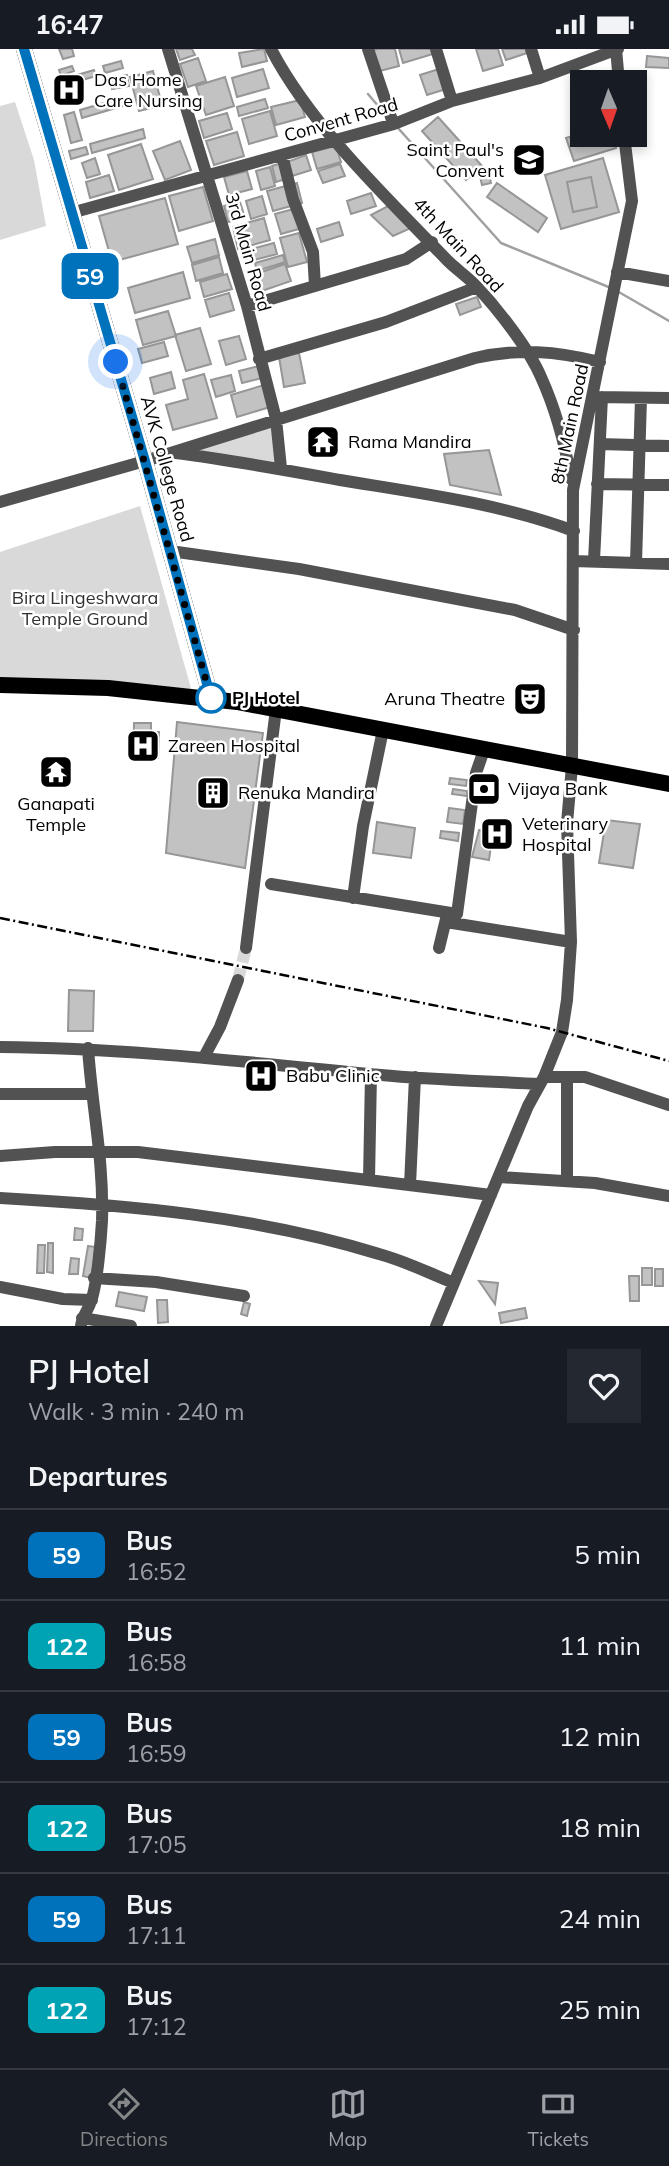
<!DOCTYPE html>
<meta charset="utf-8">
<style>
body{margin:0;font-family:Mulish,sans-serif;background:#242831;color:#f1f3f6;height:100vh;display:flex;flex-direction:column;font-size:26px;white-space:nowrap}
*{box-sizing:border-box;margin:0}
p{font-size:23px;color:#9ea1a6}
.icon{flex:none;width:38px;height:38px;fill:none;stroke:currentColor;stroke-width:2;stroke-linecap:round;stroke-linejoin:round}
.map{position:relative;height:1277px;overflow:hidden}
.side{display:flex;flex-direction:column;background:#171b24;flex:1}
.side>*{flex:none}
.badge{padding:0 14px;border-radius:10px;font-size:24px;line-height:46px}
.needle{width:46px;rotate:178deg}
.controls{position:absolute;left:570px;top:21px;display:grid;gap:14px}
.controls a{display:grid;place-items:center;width:77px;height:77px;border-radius:0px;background:#171b24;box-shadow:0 4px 10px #0003;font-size:35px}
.you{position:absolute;width:35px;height:35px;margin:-18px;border:5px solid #fff;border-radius:50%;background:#1a73e8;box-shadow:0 0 0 10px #1a73e833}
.map>.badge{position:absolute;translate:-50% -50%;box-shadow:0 0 0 4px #fff}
h2{padding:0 28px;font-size:26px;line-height:63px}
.round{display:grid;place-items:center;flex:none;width:74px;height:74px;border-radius:0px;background:#242831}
.headline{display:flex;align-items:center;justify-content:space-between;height:119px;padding:0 28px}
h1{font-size:33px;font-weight:600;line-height:52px}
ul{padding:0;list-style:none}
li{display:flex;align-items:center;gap:21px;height:91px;padding:0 28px;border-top:2px solid #363941}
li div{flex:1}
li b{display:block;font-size:26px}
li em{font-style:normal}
li .badge{min-width:77px;font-weight:700;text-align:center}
.status{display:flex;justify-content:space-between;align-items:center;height:49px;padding:0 35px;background:#171b24;direction:ltr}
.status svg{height:19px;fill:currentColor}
.tabs{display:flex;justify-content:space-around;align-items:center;height:98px;border-top:2px solid #363941;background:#171b24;font-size:19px;color:#9ea1a6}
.tabs a{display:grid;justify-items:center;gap:4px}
.tabs .on{color:#858687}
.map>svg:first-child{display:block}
.green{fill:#d9d9d9}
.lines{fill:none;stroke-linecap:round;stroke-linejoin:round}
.stream{stroke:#a0a0a0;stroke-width:2.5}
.building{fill:#c2c2c2;stroke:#969696;stroke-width:2}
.minor-tunnel{stroke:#d9d9d9;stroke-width:12;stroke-dasharray:12 6;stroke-linecap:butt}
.minor{stroke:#525252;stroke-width:12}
.major{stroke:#000;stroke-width:16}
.rail{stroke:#000;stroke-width:2.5;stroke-dasharray:10 3.5 2 3.5;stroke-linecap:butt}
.line-casing{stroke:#fff;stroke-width:16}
.line{stroke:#0072bc;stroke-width:10}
.walk{stroke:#000;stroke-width:7;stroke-dasharray:0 12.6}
.stop-dot{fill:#fff;stroke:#0072bc;stroke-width:3.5}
.labels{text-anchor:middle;stroke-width:5;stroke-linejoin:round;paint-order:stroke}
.poi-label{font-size:18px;fill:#000;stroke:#fff;text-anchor:start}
.street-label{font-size:18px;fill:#000;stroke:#fff}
.park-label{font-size:18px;fill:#303030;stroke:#fff}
.stop-label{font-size:18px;font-weight:bold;fill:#000;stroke:#fff;text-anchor:start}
</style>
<div class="status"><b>16:47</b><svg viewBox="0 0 49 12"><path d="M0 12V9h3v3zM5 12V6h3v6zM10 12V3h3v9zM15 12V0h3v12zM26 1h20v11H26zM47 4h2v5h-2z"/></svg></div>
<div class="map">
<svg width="669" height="1277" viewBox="0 0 669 1277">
<rect width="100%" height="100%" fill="#fff"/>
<path class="green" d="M15 53 34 111 46 177 0 191V57Z
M272 374 278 417 183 403Z
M140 457 192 643 0 637V503Z"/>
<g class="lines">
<path class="stream" d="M368 45 384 64
M398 79 501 194 611 239
M617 242 669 272"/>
</g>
<path class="building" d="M59 0H72L74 7 63 10Z
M176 0H192L195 6 180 11Z
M264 0 267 12 242 18 239 4Z
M377 0H395L399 17 372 24 367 3Z
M399 0H435L436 4 403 14Z
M476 0H498L503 16 483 22Z
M502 0H526L527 4 506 11Z
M647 7 669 9V19L646 18Z
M198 9 206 32 188 38 180 15Z
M121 12 123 19 105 24 103 17Z
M72 17 74 22 61 27 59 21Z
M263 20 269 39 237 48 232 29Z
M439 20 446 40 427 46 420 26Z
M94 21 96 27 79 32 77 26Z
M153 22 162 56 139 62 130 28Z
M127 26 129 37 112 40 110 30Z
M225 28 234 57 206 66 196 37Z
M78 35 80 42 63 47 61 40Z
M121 49 123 57 82 69 80 61Z
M265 50 268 59 239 67 237 58Z
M300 51 305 68 276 76 271 58Z
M270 62 277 87 249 95 242 70Z
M74 63 82 91 71 94 64 66Z
M227 64 232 80 204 89 199 72Z
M438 68 482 117 466 131 422 82Z
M143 80 145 89 92 104 90 95Z
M237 83 244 107 214 116 206 92Z
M583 84 612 86 616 99 574 112 566 89Z
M180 92 191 121 165 131 153 102Z
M141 95 153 130 119 141 108 106Z
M336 97 341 113 317 120 312 103Z
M86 98 88 105 71 110 69 102Z
M306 106 311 121 292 127 287 113Z
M95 109 100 125 87 129 82 114Z
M603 109 619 163 561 180 545 126Z
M285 113 289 129 276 133 272 117Z
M340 115 345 127 323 134 318 122Z
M270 118 275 137 261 141 256 122Z
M488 121 491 134 482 136 479 123Z
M247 122 252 140 229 146 224 128Z
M109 126 114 142 90 149 86 133Z
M591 128 597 158 573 163 567 133Z
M297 134 302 154 273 162 267 142Z
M497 134 547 169 538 183 487 148Z
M203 138 213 172 179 182 169 147Z
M371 144 376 157 351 165 347 152Z
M262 147 267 165 251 170 246 152Z
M165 149 178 195 112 213 99 167Z
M240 153 245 169 228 173 224 157Z
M390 156 411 179 393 187 371 166Z
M301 158 306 178 281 185 275 165Z
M264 169 270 191 238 200 233 178Z
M339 173 343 186 321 193 317 180Z
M299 184 307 213 288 218 280 189Z
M215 190 219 206 192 214 187 198Z
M274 194 277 205 246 213 243 202Z
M283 206 285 213 257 222 255 214Z
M219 208 223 224 196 232 192 216Z
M285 215 291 232 259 243 253 226Z
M183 223 190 249 135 264 128 239Z
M227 225 232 240 204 248 200 233Z
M229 244 234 261 210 268 205 251Z
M477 248 481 258 460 266 456 255Z
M168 262 176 287 143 296 136 271Z
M200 279 211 315 186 322 175 286Z
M239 287 246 310 226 316 219 292Z
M164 293 168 307 142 314 138 300Z
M299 304 305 334 284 338 279 308Z
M259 317 262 329 242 334 239 322Z
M171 323 175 339 154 345 150 329Z
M204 325 217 369 173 381 166 356 188 350 183 331Z
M231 326 235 342 216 348 211 331Z
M264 336 270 358 237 368 231 346Z
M489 401 501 446 450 436 444 405Z
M177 673 263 684 245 819 166 804Z
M134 674H151V683H159L158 709H133Z
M450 729 467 731 466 737 449 735Z
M453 740 467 742V747L452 745Z
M449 759 465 761 463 775 447 773Z
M606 771 640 775 633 819 599 814Z
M377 773 415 779 411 809 373 804Z
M479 781 493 783 489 811 472 808Z
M441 782 459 784 458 792 440 789Z
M69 941 94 942 93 982H68Z
M257 1017H265L264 1035H256Z
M75 1179 83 1180 82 1191H74Z
M48 1194H53V1224L47 1223Z
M38 1196H45L44 1224H37Z
M88 1197 96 1198 91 1229 83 1227Z
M71 1209 79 1210 78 1225H69Z
M642 1219H652V1236H642Z
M655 1220H663V1237H655Z
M629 1227H639V1252H630Z
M479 1232 498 1234 495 1255Z
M119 1243 147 1248 144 1262 116 1257Z
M157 1251H167L168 1273 158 1274Z
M244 1253 250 1255 247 1267 241 1265Z
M525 1259 527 1269 501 1274 499 1264Z"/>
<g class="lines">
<path class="minor-tunnel" d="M238 931 246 899"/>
<path class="minor" d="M168 0 247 257 276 370 281 419
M271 0C311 77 388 150 448 212 457 221 468 228 476 237 498 260 529 300 541 328 556 361 565 395 571 430
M368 0 393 74
M436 0 452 52
M531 0 540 29
M616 0 619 33
M282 106 293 150 313 203 315 237
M71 164 394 75 452 52 540 29 618 0
M617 223 669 232
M247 257 406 210 432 193
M259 310 386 273 477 238
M596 348 669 349
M600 395 669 397
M176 404C231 411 285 421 340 431 419 444 498 454 574 482
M597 435 669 436
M0 453 145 412 475 309C519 299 556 302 600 313
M170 502 299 520 515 561 574 581
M573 512 669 515
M594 512 602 348
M636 514 641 349
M271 835 457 865 476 724 484 701
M353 849 363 777 383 681
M446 873 571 893
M246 899 276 660
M439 899 447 866
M0 998C128 999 254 1014 381 1026 434 1031 487 1032 540 1035
M204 1008 220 978 238 931
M544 1028H585L669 1056
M567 1028V1132
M0 1045H91
M0 1107 55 1103H138L491 1146
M499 1128 595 1134 669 1147
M369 1131 371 1025
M410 1136 415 1028
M0 1149C127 1156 257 1167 379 1205 405 1212 429 1224 454 1234
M94 1229 156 1233 244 1247
M0 1238 63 1250 92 1251
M82 1269 131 1277
M81 1277C82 1267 88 1262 91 1252 97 1237 101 1190 102 1172 104 1112 92 1059 88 999
M436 1277 528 1057 544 1028 562 983 567 951 571 893 567 774 572 717 573 441 632 152 624 86"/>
<path class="major" d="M24 0 145 412 211 649
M0 636 108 639 237 653 669 735"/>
<path class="rail" d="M0 869 547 979 669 1012"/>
</g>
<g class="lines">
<defs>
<path id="line" d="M24 0 145 412 211 649"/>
</defs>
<use href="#line" class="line-casing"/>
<use href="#line" class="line"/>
<path class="walk" d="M116 313 211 649"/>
</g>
<defs>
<symbol id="hospital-square" viewBox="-11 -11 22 22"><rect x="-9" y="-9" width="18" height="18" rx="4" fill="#000" stroke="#fff"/><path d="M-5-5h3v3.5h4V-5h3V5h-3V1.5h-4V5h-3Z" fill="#fff"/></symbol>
<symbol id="school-square" viewBox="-11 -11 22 22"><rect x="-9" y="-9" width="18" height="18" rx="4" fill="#000" stroke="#fff"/><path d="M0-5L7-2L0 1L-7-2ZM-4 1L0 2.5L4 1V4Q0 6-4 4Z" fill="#fff"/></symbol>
<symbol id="temple-square" viewBox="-11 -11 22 22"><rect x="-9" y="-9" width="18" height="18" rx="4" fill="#000" stroke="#fff"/><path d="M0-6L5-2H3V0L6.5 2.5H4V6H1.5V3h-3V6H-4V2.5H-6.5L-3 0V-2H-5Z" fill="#fff"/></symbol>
<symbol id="theatre-square" viewBox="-11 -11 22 22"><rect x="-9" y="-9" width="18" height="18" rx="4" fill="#000" stroke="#fff"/><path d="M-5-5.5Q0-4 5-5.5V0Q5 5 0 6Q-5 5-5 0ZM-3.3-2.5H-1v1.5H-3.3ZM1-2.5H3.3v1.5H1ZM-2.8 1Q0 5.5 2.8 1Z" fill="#fff"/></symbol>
<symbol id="bank-square" viewBox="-11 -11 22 22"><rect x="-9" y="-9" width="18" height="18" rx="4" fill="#000" stroke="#fff"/><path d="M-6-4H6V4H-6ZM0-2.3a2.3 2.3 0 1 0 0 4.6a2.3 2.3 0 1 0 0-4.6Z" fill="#fff"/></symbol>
<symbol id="building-square" viewBox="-11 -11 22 22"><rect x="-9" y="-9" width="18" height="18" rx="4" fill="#000" stroke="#fff"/><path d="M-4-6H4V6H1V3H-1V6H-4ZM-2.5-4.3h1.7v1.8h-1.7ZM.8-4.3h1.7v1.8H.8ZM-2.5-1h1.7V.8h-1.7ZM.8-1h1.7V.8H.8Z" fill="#fff"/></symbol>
</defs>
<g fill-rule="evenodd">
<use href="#hospital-square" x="50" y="22" width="38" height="38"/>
<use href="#school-square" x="510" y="92" width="38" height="38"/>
<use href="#temple-square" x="304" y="374" width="38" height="38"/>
<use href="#theatre-square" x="511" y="631" width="38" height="38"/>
<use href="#hospital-square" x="124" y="678" width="38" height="38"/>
<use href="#temple-square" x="37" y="704" width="38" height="38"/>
<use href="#bank-square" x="465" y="721" width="38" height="38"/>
<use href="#building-square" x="194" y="725" width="38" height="38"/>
<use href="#hospital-square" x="478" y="766" width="38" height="38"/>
<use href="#hospital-square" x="242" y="1008" width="38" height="38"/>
</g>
<circle class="stop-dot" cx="211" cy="649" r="14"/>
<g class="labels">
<g class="poi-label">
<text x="94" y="37">Das Home<tspan x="94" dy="21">Care Nursing</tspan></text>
<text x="504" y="107" text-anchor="end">Saint Paul's<tspan x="504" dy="21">Convent</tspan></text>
<text x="348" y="399">Rama Mandira</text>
<text x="505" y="656" text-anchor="end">Aruna Theatre</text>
<text x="168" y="703">Zareen Hospital</text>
<text x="508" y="746">Vijaya Bank</text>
<text x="238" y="750">Renuka Mandira</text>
<text x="56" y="761" text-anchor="middle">Ganapati<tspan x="56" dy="21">Temple</tspan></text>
<text x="522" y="781">Veterinary<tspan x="522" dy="21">Hospital</tspan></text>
<text x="286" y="1033">Babu Clinic</text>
</g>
<g class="street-label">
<text transform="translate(341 71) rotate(-16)" y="6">Convent Road</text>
<text transform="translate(458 196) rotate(47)" y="6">4th Main Road</text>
<text transform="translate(248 203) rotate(74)" y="6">3rd Main Road</text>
<text transform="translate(570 375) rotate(-78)" y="6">8th Main Road</text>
<text transform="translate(167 420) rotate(74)" y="6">AVK College Road</text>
</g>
<g class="park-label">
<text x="85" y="555">Bira Lingeshwara<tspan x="85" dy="21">Temple Ground</tspan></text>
</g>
<g class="stop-label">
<text x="232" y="655">PJ Hotel</text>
</g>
</g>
</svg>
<div class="controls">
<a><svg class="needle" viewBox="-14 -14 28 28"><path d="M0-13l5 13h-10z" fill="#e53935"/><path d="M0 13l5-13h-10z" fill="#9ea1a6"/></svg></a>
</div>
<div class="you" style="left:116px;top:313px"></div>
<b class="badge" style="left:90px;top:227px;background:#0072bc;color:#fff">59</b>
</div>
<section class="side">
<div class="headline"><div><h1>PJ Hotel</h1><p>Walk · 3 min · 240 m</p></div><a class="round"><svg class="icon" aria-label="heart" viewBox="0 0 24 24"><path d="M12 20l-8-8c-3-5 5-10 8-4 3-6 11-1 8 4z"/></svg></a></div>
<h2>Departures</h2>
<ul>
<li><span class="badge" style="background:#0072bc;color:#fff">59</span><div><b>Bus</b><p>16:52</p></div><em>5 min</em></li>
<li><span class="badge" style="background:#00a3b4;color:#fff">122</span><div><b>Bus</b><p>16:58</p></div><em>11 min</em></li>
<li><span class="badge" style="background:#0072bc;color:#fff">59</span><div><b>Bus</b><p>16:59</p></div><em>12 min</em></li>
<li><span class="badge" style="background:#00a3b4;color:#fff">122</span><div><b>Bus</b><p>17:05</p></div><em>18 min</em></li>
<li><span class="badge" style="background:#0072bc;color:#fff">59</span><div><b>Bus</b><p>17:11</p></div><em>24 min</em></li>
<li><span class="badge" style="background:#00a3b4;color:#fff">122</span><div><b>Bus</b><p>17:12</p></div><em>25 min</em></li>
</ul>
</section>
<nav class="tabs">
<a class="on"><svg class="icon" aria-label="directions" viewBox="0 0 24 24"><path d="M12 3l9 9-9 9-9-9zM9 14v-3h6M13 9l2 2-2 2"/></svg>Directions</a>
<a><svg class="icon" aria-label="map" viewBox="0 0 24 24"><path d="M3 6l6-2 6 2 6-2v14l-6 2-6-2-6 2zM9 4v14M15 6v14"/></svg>Map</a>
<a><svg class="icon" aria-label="tickets" viewBox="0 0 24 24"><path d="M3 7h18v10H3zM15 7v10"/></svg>Tickets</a>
</nav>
